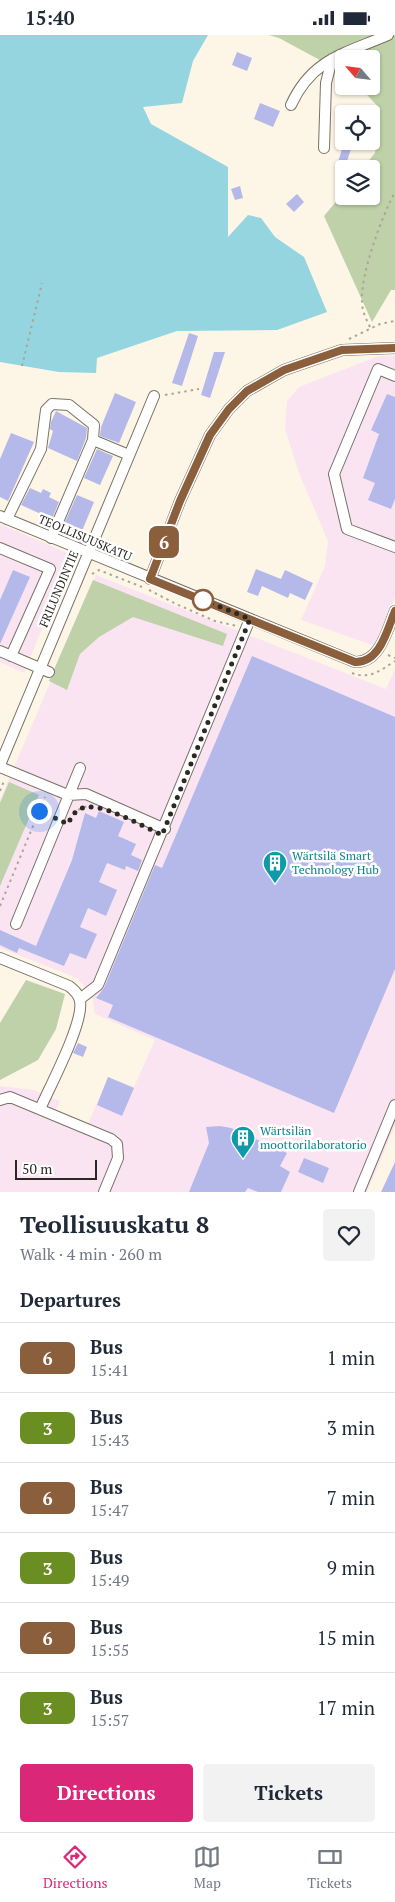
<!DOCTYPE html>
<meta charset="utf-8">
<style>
body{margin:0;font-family:"PT Serif",serif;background:#f2f2f3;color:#1f2937;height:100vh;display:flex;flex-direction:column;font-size:19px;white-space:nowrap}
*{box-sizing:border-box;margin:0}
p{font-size:16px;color:#747a83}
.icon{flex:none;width:28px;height:28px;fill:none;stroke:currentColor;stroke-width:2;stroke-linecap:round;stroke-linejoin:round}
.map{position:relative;height:1157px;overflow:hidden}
.side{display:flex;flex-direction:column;background:#fff;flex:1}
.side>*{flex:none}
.badge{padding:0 10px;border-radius:8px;font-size:18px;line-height:32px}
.needle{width:32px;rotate:298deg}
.tools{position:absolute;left:335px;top:15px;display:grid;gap:10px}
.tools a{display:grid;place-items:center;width:45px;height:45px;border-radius:5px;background:#fff;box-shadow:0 1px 4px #0004;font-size:25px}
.scale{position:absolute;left:15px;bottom:12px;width:82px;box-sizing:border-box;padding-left:5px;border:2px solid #2c2923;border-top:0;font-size:14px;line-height:18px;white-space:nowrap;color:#2c2923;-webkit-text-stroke:4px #fff;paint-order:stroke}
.you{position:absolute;width:25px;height:25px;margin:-12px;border:4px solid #fff;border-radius:50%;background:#1a73e8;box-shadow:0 0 0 8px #1a73e833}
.map>.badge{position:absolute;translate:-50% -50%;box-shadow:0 0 0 2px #fff}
h2{padding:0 20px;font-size:19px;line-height:45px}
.round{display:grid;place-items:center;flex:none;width:52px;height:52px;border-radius:5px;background:#f2f2f3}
.headline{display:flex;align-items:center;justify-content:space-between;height:85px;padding:0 20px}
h1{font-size:24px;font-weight:800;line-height:38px}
.primary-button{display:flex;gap:10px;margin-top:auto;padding:10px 20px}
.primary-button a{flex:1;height:58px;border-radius:5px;background:#db2777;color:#fff;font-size:20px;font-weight:800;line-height:58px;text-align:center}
.primary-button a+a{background:#f2f2f3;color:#1f2937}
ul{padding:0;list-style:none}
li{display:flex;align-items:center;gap:15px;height:70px;padding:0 20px;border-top:1px solid #e0e1e3}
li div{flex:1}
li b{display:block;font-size:19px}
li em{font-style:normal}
li .badge{min-width:55px;font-weight:700;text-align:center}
.status{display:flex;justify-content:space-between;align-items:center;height:35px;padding:0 25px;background:#fff;direction:ltr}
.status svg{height:14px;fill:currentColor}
.tabs{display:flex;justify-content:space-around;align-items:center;height:70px;border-top:1px solid #e0e1e3;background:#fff;font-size:14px;color:#747a83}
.tabs a{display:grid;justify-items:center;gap:2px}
.tabs .on{color:#db2777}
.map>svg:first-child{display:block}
.industrial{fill:#fbe4f2}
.green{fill:#bed1a8}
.water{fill:#94d5e0}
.building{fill:#b5b9e9}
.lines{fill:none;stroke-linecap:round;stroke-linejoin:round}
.minor-casing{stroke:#797265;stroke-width:12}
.path{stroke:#aba59a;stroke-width:2;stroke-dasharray:2.5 4;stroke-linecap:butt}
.minor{stroke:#fff;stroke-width:10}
.line-casing{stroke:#fff;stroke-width:11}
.line{stroke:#8b5e3c;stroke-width:8}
.walk{stroke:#2c2923;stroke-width:5;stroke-dasharray:0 9}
.stop-dot{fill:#fff;stroke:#8b5e3c;stroke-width:2.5}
.labels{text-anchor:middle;stroke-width:5;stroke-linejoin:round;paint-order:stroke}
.street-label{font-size:12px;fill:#2c2923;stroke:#fff}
.culture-label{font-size:12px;fill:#0d838f;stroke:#fff;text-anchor:start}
</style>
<div class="status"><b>15:40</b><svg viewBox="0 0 49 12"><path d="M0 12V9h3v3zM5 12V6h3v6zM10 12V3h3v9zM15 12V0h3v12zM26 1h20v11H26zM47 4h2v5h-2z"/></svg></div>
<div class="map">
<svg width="395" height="1157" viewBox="0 0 395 1157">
<rect width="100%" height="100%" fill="#fdf5e6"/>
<path class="industrial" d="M395 320V562L375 611 301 585 325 531 328 506 299 438 285 394 287 366 299 352 376 322Z
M0 489 72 520 24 638 0 627Z
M96 540 386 654 395 634V1091L367 1157H0V1051L34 1055 60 1066 56 1075 88 1089 108 1042 134 1052 155 1005 95 979 92 960 77 943 0 913V765Z"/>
<path class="green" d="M269 0H395V255H391L372 287 324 181 344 157V161H371V134H362L375 118 380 74 359 51H371V24H344V38L279 3Z
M93 545 227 599 223 611 133 582 99 602 80 619 67 655 49 646Z
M9 747 39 760 0 851V768Z
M26 945 65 959 56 994 38 1025 0 1045V988Z"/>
<path class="water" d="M0 0H208L193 26 182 68 143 72 151 89 228 132V202L248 180 261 183 275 202 304 222 327 277 277 295 177 296 97 323 96 338 59 337 0 327Z"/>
<path class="building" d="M237 17 252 23 247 36 232 30Z
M260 68 280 76 273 92 254 84Z
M343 111 351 114 346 129 338 127Z
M240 151 243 163 235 165 231 154Z
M297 159 304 167 294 177 286 169Z
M189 298 198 301 182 351 172 348Z
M214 317H225L210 363 201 360Z
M115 358 136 367 119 408 100 401 101 392Z
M387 359 395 362V464L391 474 368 465 375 448 363 443 379 399 371 395Z
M56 376 87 393 86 403 77 426 48 413 53 396 50 394 51 387Z
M11 398 34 407 8 466 0 462V424Z
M97 414 113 421 100 450 84 443Z
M30 453 41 458 43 454 51 458 49 462 59 467 52 484 21 470Z
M77 460 94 467 82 496 64 489Z
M256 534 281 544 285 535 313 548 305 565 290 558 288 563 262 551 258 561 247 557Z
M13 535 30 542 0 609V565Z
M252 621 395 682V934L334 1078 108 982 113 970 96 963 104 953 155 830 162 833Z
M99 776 124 787 118 801 136 809 131 820 142 825 138 836 126 831 125 835 107 828 99 847 117 855 106 881 88 873 80 892 97 899 86 924 70 918 64 931 19 913 17 918 0 910V895L36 911 72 825 85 778 96 783Z
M78 1008 87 1012 83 1022 73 1018Z
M108 1042 134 1053 122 1081 97 1070Z
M220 1091 231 1093 287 1118 280 1131 290 1137 281 1157H258L248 1153 245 1157H189L209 1108 206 1092Z
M304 1123 329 1133 323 1148 298 1137Z
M395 1127V1157H381Z"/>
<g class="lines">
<defs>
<path id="minor" d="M291 70C312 24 344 19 388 0
M324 113 326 48 332 24
M395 341 378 334 334 439 347 494 395 512
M0 481 355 627C380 628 387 595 395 576
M7 484 41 414 46 375 52 369 69 370 94 390 93 405 129 420
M51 503 93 405
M0 513 50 534 11 621
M150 544 180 466 210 400 229 374 247 356 284 335 342 315 395 313
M0 616 49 637
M0 730 154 361
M0 732 68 760 86 759 165 794
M16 889 80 733
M0 923 69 951C74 955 79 959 80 966 84 988 50 1051 40 1074
M80 964 98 950 250 584
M0 1065 10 1062 111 1104 117 1109 118 1123 104 1157
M359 1157 395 1070"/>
</defs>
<use href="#minor" class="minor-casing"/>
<path class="path" d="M370 292C366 284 362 276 362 267 360 240 382 181 395 157
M349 304 380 289 395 286
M22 331 42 248
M165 360 199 354
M92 539 99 535 142 552
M149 555 176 569 215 586 237 591
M388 620 395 623
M352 638C369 645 381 635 395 626
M0 756 4 746
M39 776 48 781
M73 779 81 773 88 771
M0 871 45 762"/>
<use href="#minor" class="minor"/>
</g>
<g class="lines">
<defs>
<path id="line" d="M395 313 342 315 284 335 247 356 229 374 210 400 180 466 150 544 355 627C380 628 387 595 395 576"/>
</defs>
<use href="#line" class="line-casing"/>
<use href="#line" class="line"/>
<path class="walk" d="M39 776 68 789C71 783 73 778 80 774 97 764 144 792 162 800L250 584 201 564 203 565"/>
</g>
<defs>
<symbol id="building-pin" viewBox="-11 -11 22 30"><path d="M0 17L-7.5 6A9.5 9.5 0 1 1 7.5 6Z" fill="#0f9aa8" stroke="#fff"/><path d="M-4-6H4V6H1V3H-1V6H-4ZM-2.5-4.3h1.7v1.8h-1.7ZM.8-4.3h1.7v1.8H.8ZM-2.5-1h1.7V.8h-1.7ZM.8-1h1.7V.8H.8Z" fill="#fff"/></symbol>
</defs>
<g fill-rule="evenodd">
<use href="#building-pin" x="261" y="814" width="28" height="38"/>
<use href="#building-pin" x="229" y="1089" width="28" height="38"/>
</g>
<circle class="stop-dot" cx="203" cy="565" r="10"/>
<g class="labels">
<g class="street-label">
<text transform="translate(85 503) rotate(23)" y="4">TEOLLISUUSKATU</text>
<text transform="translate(59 554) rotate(-67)" y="4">FRILUNDINTIE</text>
</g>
<g class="culture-label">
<text x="292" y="825">Wärtsilä Smart<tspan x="292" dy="14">Technology Hub</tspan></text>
<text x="260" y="1100">Wärtsilän<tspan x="260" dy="14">moottorilaboratorio</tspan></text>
</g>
</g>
</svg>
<div class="tools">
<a><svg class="needle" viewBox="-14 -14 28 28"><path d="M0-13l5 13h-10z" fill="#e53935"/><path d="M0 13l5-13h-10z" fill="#747a83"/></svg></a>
<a><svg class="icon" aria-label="locate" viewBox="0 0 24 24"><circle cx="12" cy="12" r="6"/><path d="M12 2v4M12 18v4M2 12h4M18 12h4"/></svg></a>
<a><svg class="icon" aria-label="layers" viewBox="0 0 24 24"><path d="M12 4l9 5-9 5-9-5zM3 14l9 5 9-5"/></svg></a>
</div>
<div class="scale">50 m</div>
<div class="you" style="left:39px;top:776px"></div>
<b class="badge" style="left:164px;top:507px;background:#8b5e3c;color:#fff">6</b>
</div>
<section class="side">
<div class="headline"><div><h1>Teollisuuskatu 8</h1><p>Walk · 4 min · 260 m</p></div><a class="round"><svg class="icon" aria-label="heart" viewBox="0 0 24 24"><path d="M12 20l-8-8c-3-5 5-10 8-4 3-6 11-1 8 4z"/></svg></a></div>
<h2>Departures</h2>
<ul>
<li><span class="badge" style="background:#8b5e3c;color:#fff">6</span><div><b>Bus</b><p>15:41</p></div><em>1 min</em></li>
<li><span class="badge" style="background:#6b8e23;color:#fff">3</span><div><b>Bus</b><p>15:43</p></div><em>3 min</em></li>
<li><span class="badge" style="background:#8b5e3c;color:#fff">6</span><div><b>Bus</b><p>15:47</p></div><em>7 min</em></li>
<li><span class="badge" style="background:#6b8e23;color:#fff">3</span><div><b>Bus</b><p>15:49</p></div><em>9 min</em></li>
<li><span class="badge" style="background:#8b5e3c;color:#fff">6</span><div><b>Bus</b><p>15:55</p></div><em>15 min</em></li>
<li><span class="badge" style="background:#6b8e23;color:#fff">3</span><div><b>Bus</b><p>15:57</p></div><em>17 min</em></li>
</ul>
<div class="primary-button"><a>Directions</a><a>Tickets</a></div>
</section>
<nav class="tabs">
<a class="on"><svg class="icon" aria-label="directions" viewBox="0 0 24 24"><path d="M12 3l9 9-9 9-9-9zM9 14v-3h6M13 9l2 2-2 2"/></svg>Directions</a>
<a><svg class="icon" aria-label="map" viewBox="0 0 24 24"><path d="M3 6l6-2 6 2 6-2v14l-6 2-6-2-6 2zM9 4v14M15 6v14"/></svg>Map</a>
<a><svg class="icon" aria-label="tickets" viewBox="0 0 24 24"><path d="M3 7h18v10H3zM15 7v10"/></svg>Tickets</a>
</nav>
